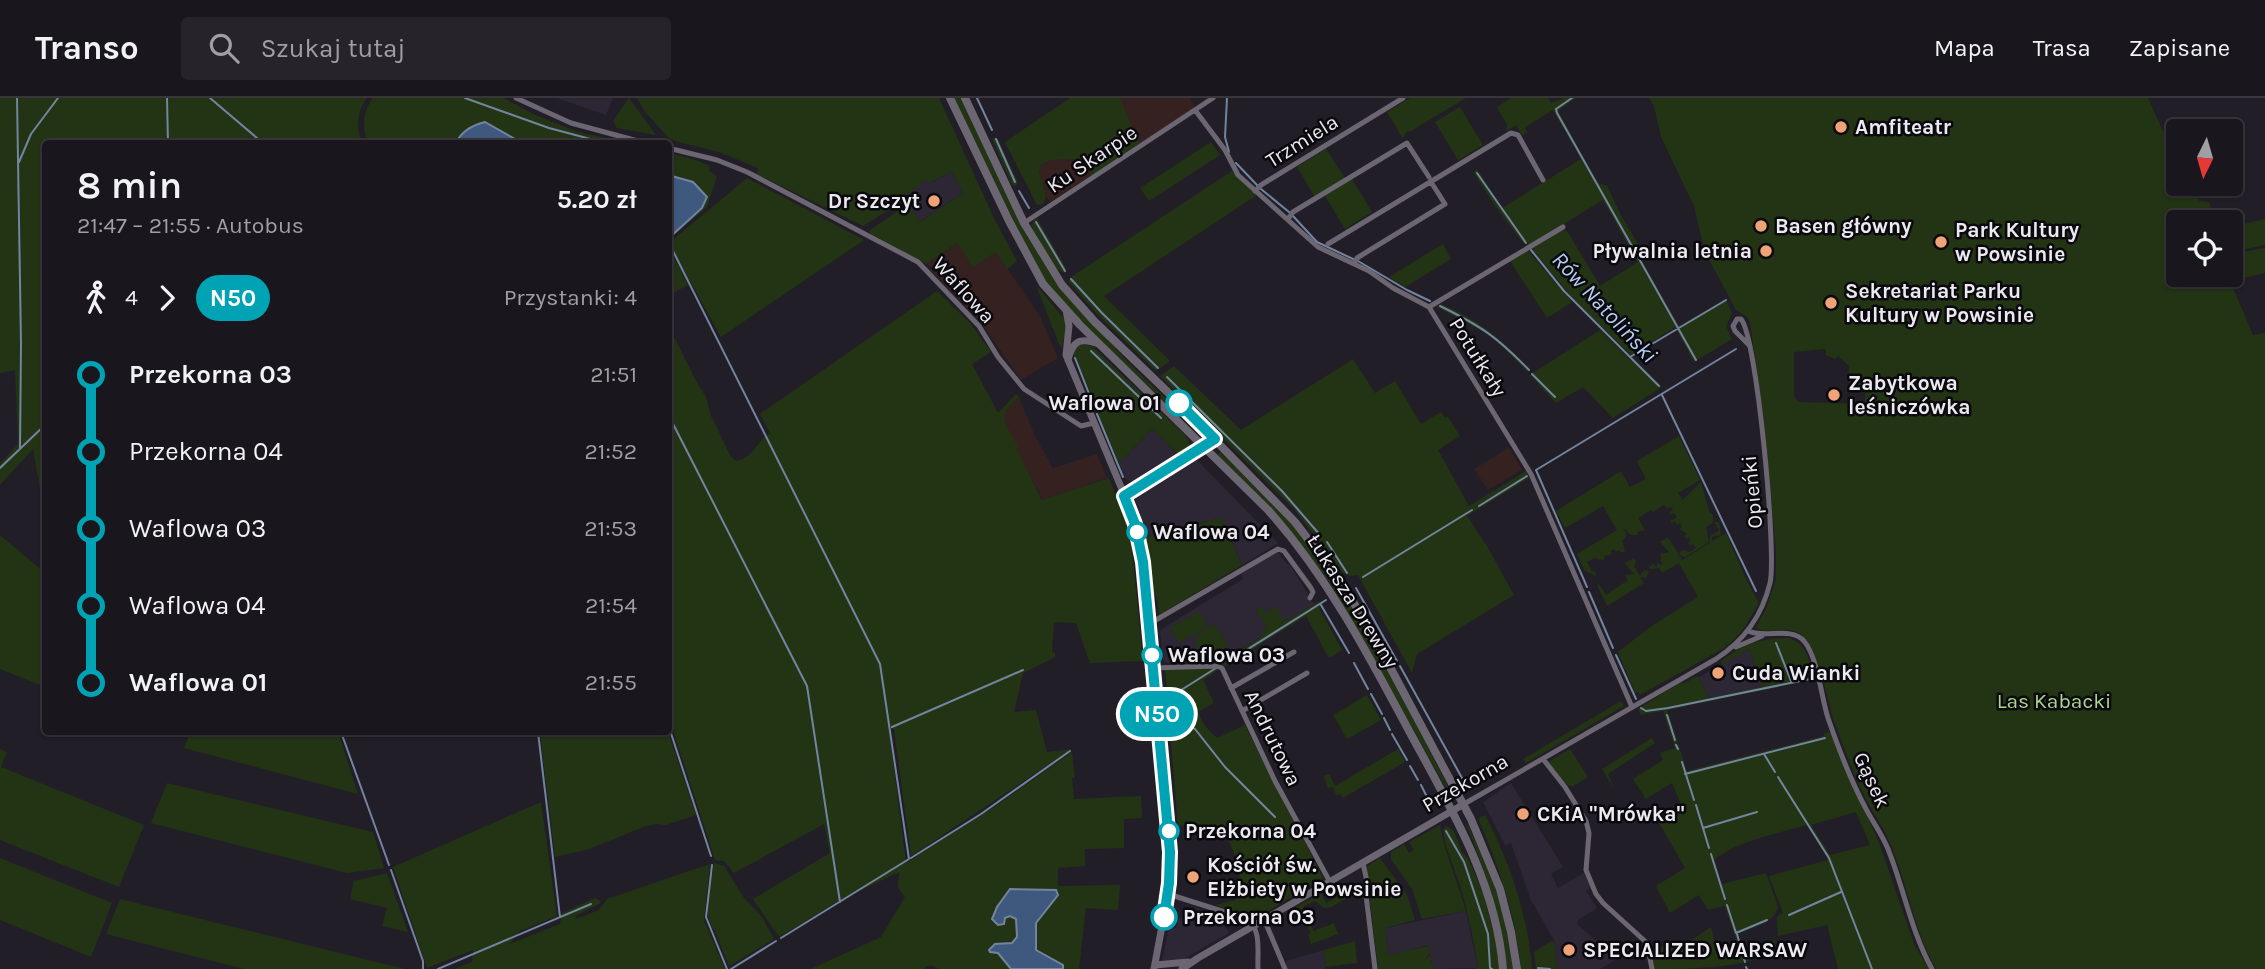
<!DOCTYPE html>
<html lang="pl">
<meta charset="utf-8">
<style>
body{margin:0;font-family:Karla,sans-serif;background:#27232a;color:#f1f3f6;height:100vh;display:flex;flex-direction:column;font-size:26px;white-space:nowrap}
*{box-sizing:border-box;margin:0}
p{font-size:23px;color:#9f9fa4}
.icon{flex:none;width:38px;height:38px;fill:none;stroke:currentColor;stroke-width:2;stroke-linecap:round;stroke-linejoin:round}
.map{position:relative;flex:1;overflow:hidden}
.panel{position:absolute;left:42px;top:42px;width:630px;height:595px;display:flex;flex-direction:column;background:#1a161d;border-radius:7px;box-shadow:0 2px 5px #0004,0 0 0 2px #38353b}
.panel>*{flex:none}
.badge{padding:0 14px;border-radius:23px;font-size:24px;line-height:46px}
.needle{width:46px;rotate:185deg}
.buttons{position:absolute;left:2166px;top:21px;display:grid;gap:14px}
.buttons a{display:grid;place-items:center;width:77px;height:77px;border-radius:7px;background:#1a161d;box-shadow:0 2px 5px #0004,0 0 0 2px #38353b;font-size:35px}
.map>.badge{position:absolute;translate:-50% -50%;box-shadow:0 0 0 4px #fff}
.legs{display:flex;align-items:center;gap:10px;height:77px;padding:0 35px;font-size:23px}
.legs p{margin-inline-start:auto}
.overview{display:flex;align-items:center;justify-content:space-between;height:119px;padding:0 35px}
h1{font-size:38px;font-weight:600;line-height:52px}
ul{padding:0 35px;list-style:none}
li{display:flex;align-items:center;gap:24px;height:77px;font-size:26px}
li i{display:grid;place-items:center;width:10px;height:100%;margin:0 9px;background:currentColor}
li i::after{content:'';width:18px;height:18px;margin:-9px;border:5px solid;border-radius:50%;background:#1a161d}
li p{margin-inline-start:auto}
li:first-child i{background:linear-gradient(#0000 50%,currentColor 0)}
li:last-child i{background:linear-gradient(currentColor 50%,#0000 0)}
header{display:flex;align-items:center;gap:42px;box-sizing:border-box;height:98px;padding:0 35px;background:#1a161d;border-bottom:2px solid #38353b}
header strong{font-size:33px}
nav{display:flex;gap:38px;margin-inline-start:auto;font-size:24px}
.search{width:490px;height:63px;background:#27232a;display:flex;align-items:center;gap:18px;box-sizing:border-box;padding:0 24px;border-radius:7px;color:#9f9fa4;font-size:26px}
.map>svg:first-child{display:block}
.built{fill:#2d2634}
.industrial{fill:#342120}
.green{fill:#233414;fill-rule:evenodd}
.water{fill:#3f597e;stroke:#7384a0;stroke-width:2}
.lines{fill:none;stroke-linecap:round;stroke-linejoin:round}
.stream{stroke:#7384a0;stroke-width:2}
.minor{stroke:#6b6671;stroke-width:5}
.tertiary{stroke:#6b6671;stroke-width:7}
.secondary{stroke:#6b6671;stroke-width:8}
.line-1-casing{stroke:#fff;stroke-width:16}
.line-1{stroke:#00a3b4;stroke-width:10}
.poi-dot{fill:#efa377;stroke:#0a090d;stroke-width:2.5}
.stop-1-dot{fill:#fff;stroke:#00a3b4;stroke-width:3.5}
.labels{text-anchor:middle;stroke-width:5;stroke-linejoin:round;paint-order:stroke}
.poi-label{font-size:21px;font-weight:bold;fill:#eceaf0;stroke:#0a090d;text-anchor:start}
.street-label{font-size:21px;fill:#eceaf0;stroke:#0a090d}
.stop-label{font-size:21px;font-weight:bold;fill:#eceaf0;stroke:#0a090d;text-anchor:start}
.park-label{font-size:21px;fill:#add490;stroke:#0a090d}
.water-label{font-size:23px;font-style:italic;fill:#b5cff4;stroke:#0a090d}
</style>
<header>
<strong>Transo</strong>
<div class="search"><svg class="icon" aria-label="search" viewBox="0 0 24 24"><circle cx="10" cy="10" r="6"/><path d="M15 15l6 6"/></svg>Szukaj tutaj</div>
<nav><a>Mapa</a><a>Trasa</a><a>Zapisane</a></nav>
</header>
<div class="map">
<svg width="2265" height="871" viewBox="0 0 2265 871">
<rect width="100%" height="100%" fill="#221e27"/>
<path class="built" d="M557 0H613L606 17Z
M952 73 963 95 919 124 902 99 927 81 931 85Z
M1152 331 1181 359 1136 387 1133 384 1125 381 1119 365Z
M1194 362H1197L1278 445 1242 467 1221 420 1147 438 1135 400Z
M1278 454 1286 465 1290 467 1314 506 1220 564 1217 562 1213 564 1167 565 1163 561 1160 532 1243 481 1241 476Z
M1749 551 1764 588 1708 600 1699 579Z
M1511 685 1563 769 1551 776 1558 790 1584 775 1591 790 1586 793 1597 810 1578 822 1577 826 1617 861 1600 871H1559L1556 868 1555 844 1531 802 1511 745 1505 747 1483 704Z
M1195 810 1230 821 1223 825 1229 835 1182 862H1162L1169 830H1176L1177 825 1170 823 1193 817Z
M1466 813 1478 870 1433 871 1428 847 1388 858 1385 830Z
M1324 852 1326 871H1287L1286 863Z"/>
<path class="industrial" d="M1120 0H1190L1195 9 1140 47Z
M1074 61 1092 77 1050 104 1042 91 1039 73 1042 66 1053 62Z
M957 145 996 154 1041 220 1058 260 1021 282 1019 279 980 223 934 175V171L926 166Z
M1019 299 1035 338 1053 370 1097 356 1107 380 1043 402 1015 350 1003 320 1004 314Z
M1509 349 1522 372 1488 392 1474 371Z"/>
<path class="green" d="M0 0H367C356 15 357 28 361 45L46 46 45 419 33 351 0 387V366L17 347 18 342 15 272 0 275Z
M373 0H504L535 17 578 34 629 45H525L475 26 466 33 456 45H367C363 28 362 15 373 0Z
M629 0 656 37 617 30 613 23Z
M637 0H939L994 120 1017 163 1007 171 996 154 973 169 957 145 926 166 871 136 869 133 873 130 908 106 920 124 963 95 952 73 930 85 927 82 903 99 905 102 863 128 757 76 758 70 719 54 678 44 669 40 645 14Z
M954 0H961L1027 138 1061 191 1127 263 1202 336 1203 341 1095 237 1044 182 1027 151Z
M1070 0H1120L1140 47 1092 77 1074 61 1053 62 1042 66 1039 73 1046 99 1043 106 1037 107 1005 44Z
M1410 0H1466L1411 33H1407L1403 41 1387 14Z
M1511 0H1548L1551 5 1564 0H1576L1558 13 1598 85 1607 88 1621 117 1646 160 1642 163 1679 228 1726 201 1732 216 1726 228 1732 241 1694 264 1675 229 1631 257 1575 203 1532 151 1562 132 1567 133 1600 188 1638 164 1603 102 1529 147 1527 144 1524 146 1498 112 1473 74 1477 71 1502 110 1581 61 1553 12 1525 29 1527 35 1522 37 1516 27 1506 33 1507 27 1497 9Z
M1649 0H2148L2162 31 2179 57V86H2195L2199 103 2209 104 2212 114 2210 124H2179V177H2231V156L2265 150V175L2230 183 2253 237 2265 235V871H1936C1913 829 1908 788 1890 745 1884 730 1874 717 1867 703 1854 678 1844 650 1834 623 1827 602 1819 552 1803 538 1790 526 1772 536 1757 531L1756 529 1766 511 1776 481V452L1764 322 1750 225 1747 219 1736 212 1705 154 1694 108 1661 39 1654 8ZM1826 251V257L1835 261 1838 258 1849 268 1848 283 1865 290V306L1798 304 1794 298V254Z
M1460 9 1483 47 1458 62 1435 24Z
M995 39 998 41 1017 82 1018 86 1015 88 1012 87 992 41Z
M1211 44 1220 57 1149 103 1140 90Z
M1326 51 1345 80 1315 99 1297 69Z
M669 55 696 62 710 68 709 73 717 78 707 109 669 141Z
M1232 73 1257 97 1104 198 1170 263 1156 273 1097 216 1068 183 1071 179Z
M747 80 864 142 721 239 669 145Z
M1352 81 1372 114 1345 131 1325 98Z
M1035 121 1038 122 1067 172 1065 175C1051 173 1037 140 1031 127Z
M2265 121V147L2231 154V134L2240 127Z
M1443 146 1451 161 1405 189 1389 179Z
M669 150 688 187 669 197H668Z
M1528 153 1572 204 1547 220 1510 163Z
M1036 187 1066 223 1065 237 1061 251Z
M937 193 970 225 991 254 972 266 998 315 1016 296 1019 299C996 321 1004 321 1018 348L1016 350 1042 402 1109 380 1126 423 1131 441 1143 563 1090 565 1076 525 1054 524 1052 554 1055 555V559L1023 575 1014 614 1036 612 1047 654 1072 651 911 758 894 631H889L906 765 1000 705 1072 654 1075 680H1072L1074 701 1141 698 1142 720 1124 721V750L1085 751V768L1058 770V788L1120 787 1118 812 1086 810 1079 871H1063V867L1036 852V825L1057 798 1006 800 997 809 1005 820 1010 818 1016 821 1017 839 1012 845 995 846 990 854 998 855 1011 871H939L933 868H925V871H811L881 839 905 799 898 790 899 774 838 803 779 839 753 801 830 755 824 726 734 775 724 763 715 762 669 620 668 227 696 283 706 299 711 318 731 359 736 363C754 360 756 344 770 335L760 316Z
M1441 206C1479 222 1502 242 1530 271L1527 273 1491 238 1437 209Z
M1600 232 1630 262 1633 260 1662 289 1613 320 1583 289 1556 305 1530 277Z
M1080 246 1092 248 1184 336 1189 343V354L1181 359 1152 331 1119 365 1073 255Z
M1353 261 1375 295 1395 283 1421 326 1441 314 1445 320 1448 319 1460 338 1438 352 1469 408 1526 373 1529 380 1467 418 1487 448 1514 497 1417 556 1412 575 1358 477 1350 478 1342 474 1294 411 1160 278 1174 268 1241 332Z
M1679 338 1700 382 1678 395 1683 402 1701 384 1710 416H1712L1714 422 1712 424H1719L1721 437 1712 439V443L1726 435 1746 481 1759 505 1743 532 1728 547 1724 543 1726 549 1640 597 1638 594 1635 595 1618 554 1653 527 1698 499 1679 465 1662 475 1659 470 1651 471 1649 469 1654 466 1657 470V465L1662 467 1660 456 1669 454 1660 444 1668 439 1682 462 1710 445V438L1719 432 1714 424 1706 429 1709 444 1685 459 1681 458 1679 455 1683 452 1689 454 1696 450 1693 446 1690 448 1688 445 1691 443 1689 439 1686 441 1684 438 1687 436 1679 431 1682 429 1680 425 1677 427 1675 423 1671 425 1670 423 1677 419 1674 415 1671 417 1669 414 1673 412 1671 409 1667 410 1664 407 1653 414 1651 412 1638 420 1645 432 1637 434 1638 437H1630L1623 429 1627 437 1622 443 1625 453 1622 455 1619 452 1616 454 1614 451 1611 453 1612 456 1604 458 1605 461 1602 462 1594 460 1587 464 1592 474 1595 473 1596 478 1584 472 1577 456 1617 432 1603 408 1565 430 1556 413 1621 373 1630 389 1646 381 1637 363Z
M1220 354C1251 384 1283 413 1310 447 1369 521 1407 611 1451 694L1449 695 1329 484 1285 427 1217 357Z
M1221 420 1242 467 1159 517 1157 498H1152L1144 439Z
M0 437 45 475V589L0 571Z
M1634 460 1636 463 1634 468 1640 478 1644 472 1649 473 1646 480 1640 479 1644 485 1607 508 1597 487 1599 486 1606 497 1628 482 1625 477 1634 476 1625 465Z
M1319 503 1321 508 1319 510 1342 552 1329 560 1306 518 1225 568 1220 564 1263 538 1261 534 1267 529 1256 512 1261 509 1265 515 1276 508 1285 523Z
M1199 513 1208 528 1179 545 1170 530Z
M1215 526 1228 548 1220 552H1224V556L1171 558V554L1219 552 1197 551 1196 537Z
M1789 540C1807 546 1809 562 1814 578L1811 579V582L1667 612 1687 673 1824 638V635L1831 634 1880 747 1914 846 1929 871H1838L1827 827 1778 838 1777 818 1783 815 1769 778 1828 762 1807 727C1779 735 1736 743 1714 762L1722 786 1766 775 1778 809C1774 826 1752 829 1737 836L1744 855 1775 842 1776 849C1759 871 1683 871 1654 871L1652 855 1655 849 1684 847 1711 829 1716 850 1737 844 1725 808 1708 812 1699 797 1670 815 1656 788 1685 770 1657 721 1681 706 1672 685 1646 701 1633 681 1663 662 1660 655 1675 650 1663 613 1641 617 1638 611 1681 584 1683 586 1695 579H1699L1708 600 1763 588 1749 551 1722 567 1721 563C1742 547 1763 539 1789 540ZM1856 714 1870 747 1830 757 1811 727Z
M1217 569 1218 572 1203 582 1214 605 1198 614 1205 628 1217 640 1245 627 1323 780 1255 821 1215 807 1236 802V793L1232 787 1240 778C1236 756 1231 742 1214 727L1191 728 1190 725 1178 729 1165 571Z
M1367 597 1381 622 1347 641 1333 617Z
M1621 603 1624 608 1526 665 1523 661Z
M191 634H338L358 696 184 650Z
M540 634H668L696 717 666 727 656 726 646 728 589 751 555 759Z
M1652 640 1655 645 1608 676 1615 692 1602 671Z
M0 651 7 654 1 669 144 727 119 789 0 742Z
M1398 651 1405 664 1348 697 1343 700 1340 696 1336 697 1333 689 1328 690 1324 678 1329 676 1335 688Z
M1570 651 1588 679 1572 689 1565 685 1548 664Z
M167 685 373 734 384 770 347 775 151 725Z
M541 704 557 818 520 833 510 846 560 826 562 815 595 800 601 803 599 806 575 818 576 821 599 812 607 801 710 766 704 822 725 871H455L472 864 473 852 427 870 393 769Z
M1485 717C1510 765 1528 817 1532 871H1521C1516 818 1499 769 1478 720Z
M1467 725 1493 781 1505 825 1513 871H1507C1501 820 1485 772 1466 726Z
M1440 727C1445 757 1458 784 1466 813L1422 821 1412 791 1391 761V754L1404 746 1409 755 1414 752 1409 744Z
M1447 728 1454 733 1462 754 1468 760 1483 794 1496 844 1499 871H1473L1478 870C1474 844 1469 819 1462 794 1456 772 1445 753 1443 731Z
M0 760 112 805 91 859 0 822Z
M1380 760 1407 797 1415 822 1385 830 1388 857 1428 848 1430 855 1425 862 1430 857 1433 871H1378L1366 769Z
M714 765 724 768 744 800 762 819 774 841 729 868 715 833C701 818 711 783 714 765Z
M387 775 408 834 382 828 387 810 350 801 354 783Z
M1349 793V799L1331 809 1324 810 1315 803 1304 808 1302 813 1314 833 1334 825 1338 836 1311 846 1308 836 1311 835 1296 809 1321 795 1326 805Z
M120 801 405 871H244L106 836Z
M1355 843 1357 865 1326 869 1324 852Z
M1551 843 1555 844 1556 868 1559 871H1536L1534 854Z"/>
<path class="water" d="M485 24 522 45H525H456C461 34 473 27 485 24Z
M668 77 693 84 707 99 702 110 669 140Z
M1010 791 1056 792 1058 797 1036 825V852L1063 867V871H1011L998 855 990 854 989 852 995 846 1012 845 1017 839 1016 821 1010 818 1005 820 1004 826 998 827 992 821 997 809Z"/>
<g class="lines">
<path class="stream" d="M17 0 21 246 20 350
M167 0 168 46
M210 0 264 46
M465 0 549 30 609 46
M977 0 992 32
M1227 0 1225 39 1229 54
M1572 0 1556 11 1557 15 1696 262
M996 41 1015 84
M19 64 31 36 58 0
M1236 65 1257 87
M1477 75 1526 145
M1261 91 1289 114
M1019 93 1029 110
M1293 118 1317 144 1353 161
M1036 124 1065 173
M670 147 880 566 909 761 781 840
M1531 152 1564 193 1659 288
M1358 163 1407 192 1430 203
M1071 181 1102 215 1158 270
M1440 208C1481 228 1497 239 1529 272
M1091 253 1161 320
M1630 259 1726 202
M1075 260 1095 311
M1532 276 1555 299
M1167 279 1282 393 1320 437
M1662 297 1756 493
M668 316 807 588 840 804
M1097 316 1123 379
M0 370 46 326
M1479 408 1527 378
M1327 444 1347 475
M1363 479 1472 412
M1587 489 1536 372 1736 251
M1356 490 1397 563
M1589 494 1613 550
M1321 507 1349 555
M1776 545 1791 583
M1616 557 1636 601
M1229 563 1326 502
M1354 565 1368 591
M1400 568 1462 680
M1371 596 1382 616
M1167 601 1216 570
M1641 610 1646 613 1668 610 1810 581
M1170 616 1195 631 1225 669 1275 719
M1667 617 1675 642
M1384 620 1390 632
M668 626 711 758
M892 629 1023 572
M341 634 389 767
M538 634 560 819
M1392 636 1407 662
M1676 647 1678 651
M1764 656 1775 674
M1682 664 1694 702
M1410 668 1418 682
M1685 676 1825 640
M1778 679 1829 760 1872 871
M1421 687 1428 701
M1696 707 1709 750
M1703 730 1757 714
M1446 733 1464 764 1488 836 1490 870 1492 871
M1711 756 1725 801
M911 760 981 716 1070 653
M712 767 706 819 727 871
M391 772 423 863V871
M1727 807 1736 835 1767 822
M1789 817 1841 794
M1737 836 1745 864
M1746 869 1747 871
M1538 870 1550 871
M438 871 591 806
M731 871 776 843"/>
<path class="minor" d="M516 0 571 25 649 46
M1195 12 1225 52 1238 77 1318 149 1369 173 1393 190 1429 209 1531 376 1632 609
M668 50 717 62 747 74 918 164 979 228 998 259 1024 291 1081 328 1094 325
M1255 93 1261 87 1403 0
M1288 121 1293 114 1407 45 1429 79
M1024 125 1213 0
M1328 146 1511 35 1518 37 1543 82
M1354 166 1357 160 1445 106 1431 84
M1429 209 1563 129
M1149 526 1278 451 1284 453 1311 490 1313 494 1310 500
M1748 533C1764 541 1791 528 1804 543 1818 560 1821 598 1828 620 1838 649 1850 681 1865 709 1872 723 1882 736 1888 751 1904 791 1911 833 1932 871
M1736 549 1762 538
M1153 570 1216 568 1222 570 1275 683 1330 784
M1231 590 1294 554
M1242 613 1307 575
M1543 661 1565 689 1586 723 1589 735 1586 772 1596 796 1603 805 1647 845 1652 871
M1464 706 1716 561C1745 542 1762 518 1770 485 1777 457 1757 239 1741 221H1737L1733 228 1735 233 1750 248
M1363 765 1367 784 1365 789 1375 871
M1168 796 1247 821C1262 831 1257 855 1258 871
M1264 821 1285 871"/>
<path class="tertiary" d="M1066 212 1069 228 1066 257 1131 413 1140 448 1170 754 1168 796 1154 871
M1068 262C1073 242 1080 239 1099 246
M1124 398 1215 341
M1155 867 1188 864
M1182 871 1198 860 1464 706"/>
<path class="secondary" d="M950 0 1009 123 1043 186 1080 227 1268 412C1327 478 1367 554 1408 631 1449 707 1496 783 1503 871
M965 0 1024 125 1062 187 1095 224 1179 305 1295 424 1343 487 1373 537 1471 721 1500 791 1511 834 1517 871"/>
</g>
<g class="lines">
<defs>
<path id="line-1" d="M1164 819 1169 785 1170 754 1143 464 1135 426 1124 398 1215 341 1179 305"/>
</defs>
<use href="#line-1" class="line-1-casing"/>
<use href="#line-1" class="line-1"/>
</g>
<g class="poi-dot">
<circle cx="1841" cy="29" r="7"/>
<circle cx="934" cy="103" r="7"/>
<circle cx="1761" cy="128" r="7"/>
<circle cx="1941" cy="144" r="7"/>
<circle cx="1766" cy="153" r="7"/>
<circle cx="1831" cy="205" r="7"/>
<circle cx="1834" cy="297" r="7"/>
<circle cx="1718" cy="575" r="7"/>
<circle cx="1523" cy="716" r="7"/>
<circle cx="1193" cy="779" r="7"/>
<circle cx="1569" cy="852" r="7"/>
</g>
<g class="stop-1-dot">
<circle cx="1179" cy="305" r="12"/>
<circle cx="1137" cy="434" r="9"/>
<circle cx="1152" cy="557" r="9"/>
<circle cx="1169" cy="733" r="9"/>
<circle cx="1164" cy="819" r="12"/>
</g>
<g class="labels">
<g class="poi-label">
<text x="1855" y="36">Amfiteatr</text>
<text x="920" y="110" text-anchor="end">Dr Szczyt</text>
<text x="1775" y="135">Basen główny</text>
<text x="1955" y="139">Park Kultury<tspan x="1955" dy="24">w Powsinie</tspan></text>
<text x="1752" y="160" text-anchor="end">Pływalnia letnia</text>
<text x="1845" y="200">Sekretariat Parku<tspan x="1845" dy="24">Kultury w Powsinie</tspan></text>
<text x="1848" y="292">Zabytkowa<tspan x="1848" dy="24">leśniczówka</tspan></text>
<text x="1732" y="582">Cuda Wianki</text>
<text x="1537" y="723">CKiA "Mrówka"</text>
<text x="1207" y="774">Kościół św.<tspan x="1207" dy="24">Elżbiety w Powsinie</tspan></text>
<text x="1583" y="859">SPECIALIZED WARSAW</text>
</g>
<g class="street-label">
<text transform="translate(1302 43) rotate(-32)" y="7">Trzmiela</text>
<text transform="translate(1092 61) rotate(-34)" y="7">Ku Skarpie</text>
<text transform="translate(964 192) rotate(48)" y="7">Waflowa</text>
<text transform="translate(1478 259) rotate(58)" y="7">Potułkały</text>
<text transform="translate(1752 394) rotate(-95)" y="7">Opieńki</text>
<text transform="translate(1353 503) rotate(58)" y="7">Łukasza Drewny</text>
<text transform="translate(1273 640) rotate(64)" y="7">Andrutowa</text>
<text transform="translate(1872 682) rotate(65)" y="7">Gąsek</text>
<text transform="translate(1465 685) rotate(-30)" y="7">Przekorna</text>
</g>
<g class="stop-label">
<text x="1160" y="312" text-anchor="end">Waflowa 01</text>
<text x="1153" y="441">Waflowa 04</text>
<text x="1168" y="564">Waflowa 03</text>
<text x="1185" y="740">Przekorna 04</text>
<text x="1183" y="826">Przekorna 03</text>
</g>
<g class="park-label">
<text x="2054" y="610">Las Kabacki</text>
</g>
<g class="water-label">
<text transform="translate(1605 209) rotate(47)" y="8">Rów Natoliński</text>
</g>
</g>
</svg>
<div class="buttons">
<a><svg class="needle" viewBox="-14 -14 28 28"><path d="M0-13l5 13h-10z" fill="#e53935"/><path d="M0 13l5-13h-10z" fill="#9f9fa4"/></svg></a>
<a><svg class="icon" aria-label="locate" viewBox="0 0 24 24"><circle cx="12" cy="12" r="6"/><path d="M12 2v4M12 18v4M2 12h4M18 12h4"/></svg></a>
</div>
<b class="badge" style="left:1157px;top:616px;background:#00a3b4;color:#fff">N50</b>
<section class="panel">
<div class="overview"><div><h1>8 min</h1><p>21:47 – 21:55 · Autobus</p></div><b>5.20 zł</b></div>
<div class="legs"><svg class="icon" aria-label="walk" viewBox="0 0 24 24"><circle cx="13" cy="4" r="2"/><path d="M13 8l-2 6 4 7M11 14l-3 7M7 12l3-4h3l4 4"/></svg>4<svg class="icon" aria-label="forward" viewBox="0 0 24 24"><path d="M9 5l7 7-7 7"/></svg><b class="badge" style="background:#00a3b4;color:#fff">N50</b><p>Przystanki: 4</p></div>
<ul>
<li><i style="color:#00a3b4"></i><b>Przekorna 03</b><p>21:51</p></li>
<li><i style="color:#00a3b4"></i><span>Przekorna 04</span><p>21:52</p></li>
<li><i style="color:#00a3b4"></i><span>Waflowa 03</span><p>21:53</p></li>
<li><i style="color:#00a3b4"></i><span>Waflowa 04</span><p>21:54</p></li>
<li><i style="color:#00a3b4"></i><b>Waflowa 01</b><p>21:55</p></li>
</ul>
</section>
</div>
